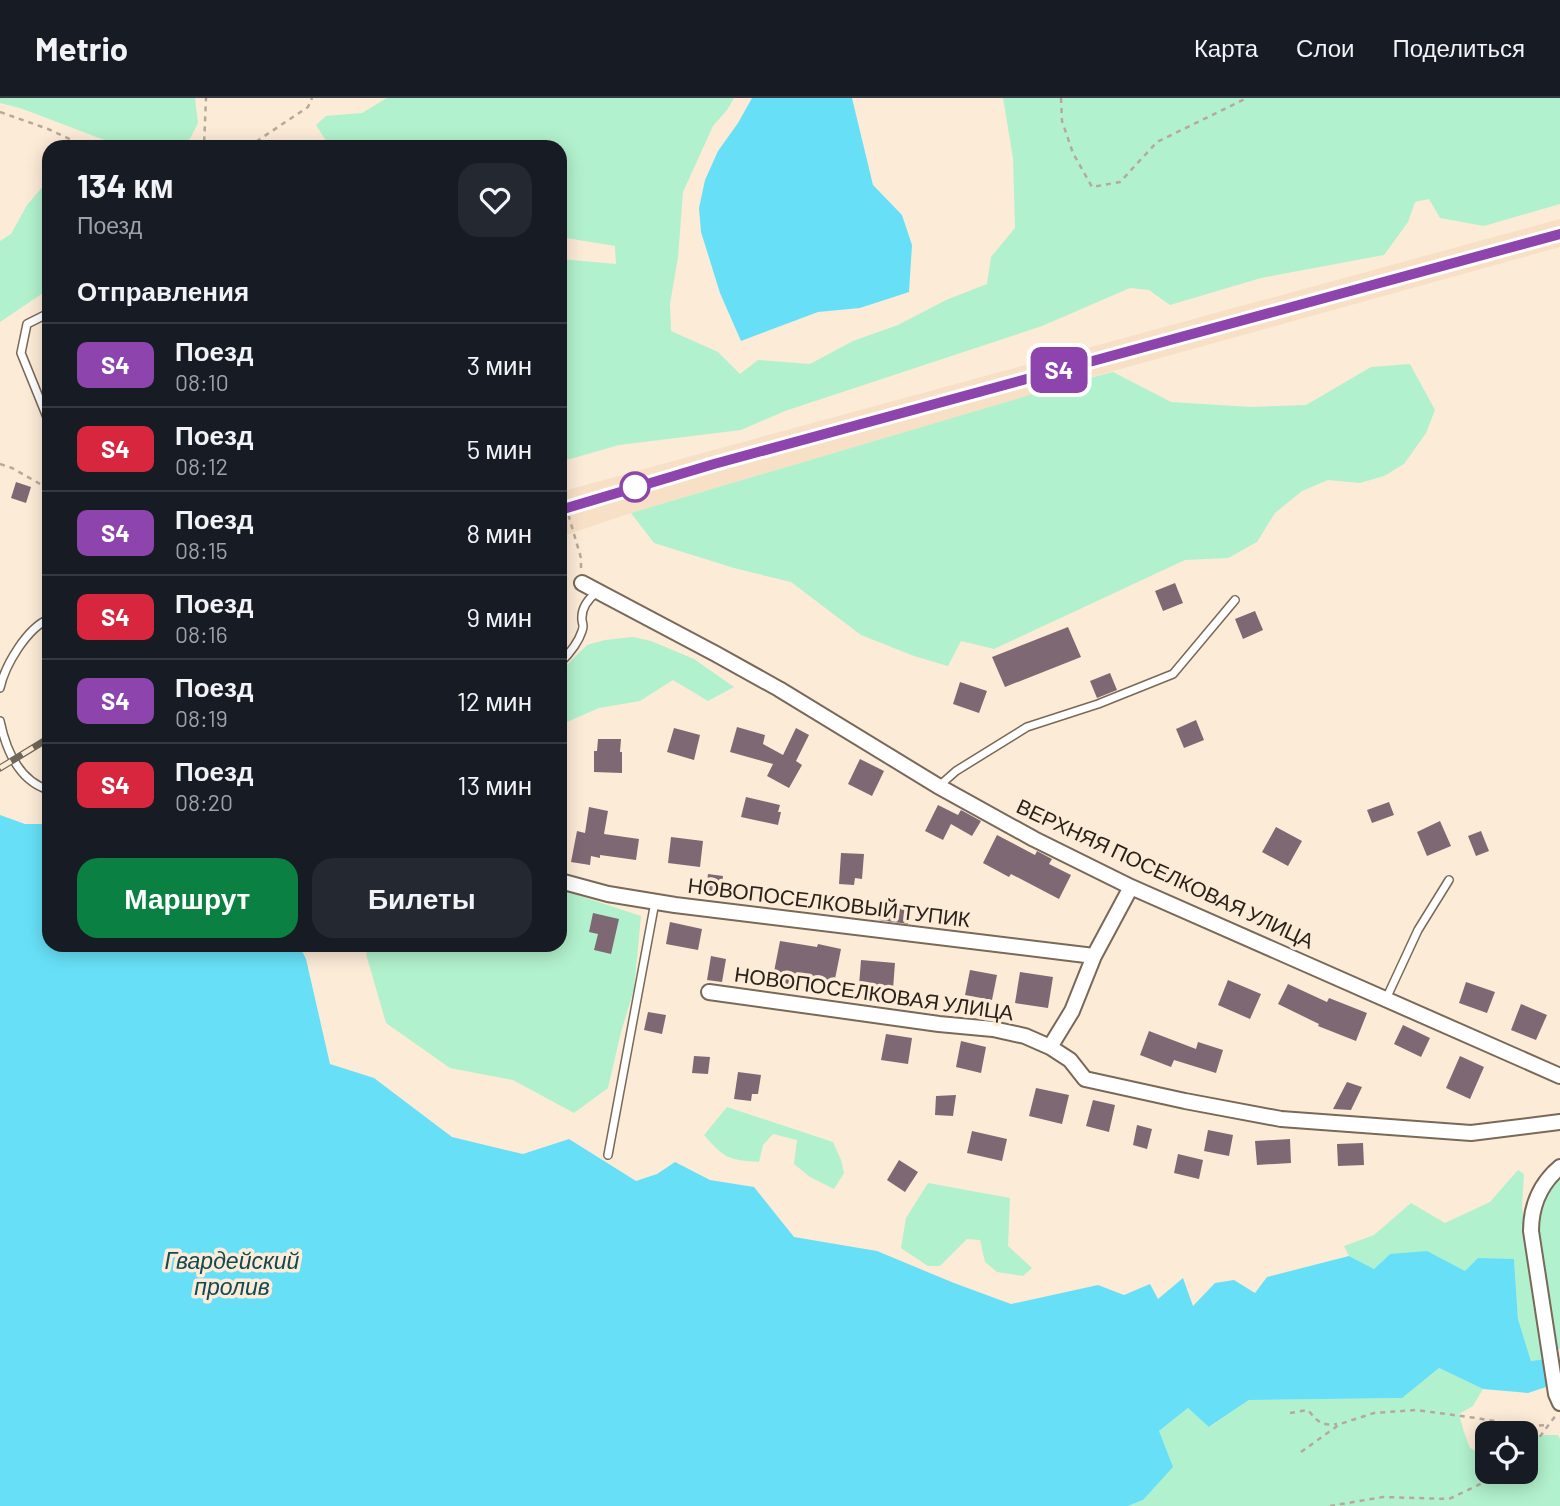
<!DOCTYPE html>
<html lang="ru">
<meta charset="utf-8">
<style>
body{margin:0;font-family:Barlow,sans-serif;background:#242831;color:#f1f3f6;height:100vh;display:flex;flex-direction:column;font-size:26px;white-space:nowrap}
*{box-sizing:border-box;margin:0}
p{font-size:23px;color:#9ea1a6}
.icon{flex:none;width:38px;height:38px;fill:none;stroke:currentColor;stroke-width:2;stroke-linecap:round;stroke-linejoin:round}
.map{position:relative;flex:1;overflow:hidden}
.drawer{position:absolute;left:42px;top:42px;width:525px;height:812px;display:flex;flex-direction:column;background:#171b24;border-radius:21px;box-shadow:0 4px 18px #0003}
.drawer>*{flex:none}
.badge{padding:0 14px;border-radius:10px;font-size:24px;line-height:46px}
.controls{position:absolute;left:1475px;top:1323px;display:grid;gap:14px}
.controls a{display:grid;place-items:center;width:63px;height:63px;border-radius:14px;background:#171b24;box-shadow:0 4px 18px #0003;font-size:35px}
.map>.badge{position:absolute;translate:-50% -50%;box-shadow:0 0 0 4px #fff}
h2{padding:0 35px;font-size:26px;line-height:63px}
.round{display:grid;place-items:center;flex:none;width:74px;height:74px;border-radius:21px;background:#242831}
.summary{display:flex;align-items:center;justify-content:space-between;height:119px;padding:0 35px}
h1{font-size:33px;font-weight:700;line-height:52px}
.cta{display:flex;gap:14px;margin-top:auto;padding:14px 35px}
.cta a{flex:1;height:80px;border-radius:21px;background:#0b8043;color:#fff;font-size:28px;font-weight:700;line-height:80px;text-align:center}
.cta a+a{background:#242831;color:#f1f3f6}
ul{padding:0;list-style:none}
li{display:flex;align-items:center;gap:21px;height:84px;padding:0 35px;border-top:2px solid #363941}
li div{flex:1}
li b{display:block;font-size:26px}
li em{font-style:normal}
li .badge{min-width:77px;font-weight:700;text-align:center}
header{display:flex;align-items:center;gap:42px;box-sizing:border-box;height:98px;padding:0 35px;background:#171b24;border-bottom:2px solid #363941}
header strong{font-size:33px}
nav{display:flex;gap:38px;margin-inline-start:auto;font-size:24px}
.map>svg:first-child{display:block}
.built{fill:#f7e0c6}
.green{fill:#b2f1cd}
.water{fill:#67e0f7}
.building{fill:#7e6874}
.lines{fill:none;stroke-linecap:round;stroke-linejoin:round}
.service-casing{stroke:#786958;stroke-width:10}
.minor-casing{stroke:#786958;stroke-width:18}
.path{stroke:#b6a999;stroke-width:2.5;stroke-dasharray:5 5;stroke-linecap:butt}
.service{stroke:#fff;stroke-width:7}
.minor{stroke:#fff;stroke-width:14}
.rail-casing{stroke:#70665a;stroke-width:7}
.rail{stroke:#fcebd7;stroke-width:4.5;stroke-dasharray:13;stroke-linecap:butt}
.line-casing{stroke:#fff;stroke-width:16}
.line{stroke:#8e44ad;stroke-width:10}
.stop-dot{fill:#fff;stroke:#8e44ad;stroke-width:3.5}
.labels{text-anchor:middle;stroke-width:7;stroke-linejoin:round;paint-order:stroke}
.street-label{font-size:21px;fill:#29221b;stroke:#fcebd7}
.water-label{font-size:23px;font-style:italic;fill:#124952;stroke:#fcebd7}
</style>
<header>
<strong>Metrio</strong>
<nav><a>Карта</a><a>Слои</a><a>Поделиться</a></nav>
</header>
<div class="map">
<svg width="1560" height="1408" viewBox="0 0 1560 1408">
<rect width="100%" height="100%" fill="#fcebd7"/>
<path class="built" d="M1560 121V149L1070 285 631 415 560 439V394Z"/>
<path class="green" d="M0 0H195L198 25 190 41 170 49H123L20 10 0 5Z
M387 0H734L727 12 713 28 683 94 678 159 670 206 671 233 718 254 740 276 758 262 810 266 853 243 898 227 946 202 987 186 991 159 1015 130 1013 60 1003 0H1560V106L1484 128 1440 120 1429 101 1415 104 1408 124 1384 157 1261 180 1170 207 1149 192 1130 190 1042 228 785 313 741 332 619 347 570 361 560 362V161L616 166 615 148 560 139V49H330L316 27 326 18 362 15Z
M49 85V191L0 224V143L11 136 27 107 45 86Z
M1410 266 1435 312 1426 335 1404 366 1384 378 1360 385 1328 382 1302 393 1275 415 1257 444 1228 460 1185 462 994 551 961 543 948 568 914 558 861 537 791 484 734 470 654 445 631 415 1070 285 1113 274 1171 304 1251 309 1306 307 1371 269Z
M633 539 651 543 694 561 734 589 708 603 673 582 640 603 599 610 560 627V574L587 547 605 542Z
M560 794H568L641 818 634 891 621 934 608 990 574 1015 513 982 450 970 386 925 366 856 372 847H560Z
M727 1009 833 1044 841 1062 844 1075 834 1091 810 1079 794 1066 797 1042 773 1036 763 1047 759 1064C728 1062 724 1060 704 1037Z
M1518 1072 1524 1076 1522 1109 1545 1261 1531 1263 1518 1221 1514 1161 1465 1173 1390 1156 1374 1171 1349 1158 1344 1148 1374 1137 1411 1105 1445 1125 1490 1104Z
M1560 1077V1251H1553L1535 1128 1547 1091Z
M928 1085 1010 1100 1008 1148 1032 1170 1023 1178 997 1174 985 1164 980 1142 967 1141 940 1168H928L901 1150 906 1120Z
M1439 1270 1483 1291 1473 1308 1459 1316 1464 1334 1470 1350 1482 1356 1487 1352 1488 1374H1526V1337H1558L1560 1341V1408H1128L1143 1402 1159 1333 1188 1310 1210 1329 1249 1302 1401 1300Z"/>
<path class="water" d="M752 0H852L873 87 902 117 912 147 909 194 860 210 818 214 741 243 720 195 701 134 699 110 705 82 718 53 738 25Z
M0 717 25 726H49V847H299L306 861 330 966 374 980 452 1039 523 1056 569 1041 636 1083 657 1076 675 1064 710 1082 754 1089 794 1139 877 1153 954 1185 1011 1206 1098 1187 1124 1197 1150 1186 1158 1201 1183 1180 1193 1208 1215 1185 1234 1182 1255 1195 1267 1179 1349 1158 1374 1171 1390 1156 1427 1153 1465 1173 1478 1160 1514 1161 1518 1221 1531 1263 1545 1261 1553 1272 1560 1268V1282L1555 1286 1528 1295 1483 1291 1439 1270 1402 1300 1249 1302 1209 1329 1188 1310 1159 1333 1173 1369 1143 1402 1128 1408H0Z"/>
<path class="building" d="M16 384 31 389 26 405 11 400Z
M1175 485 1183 505 1163 513 1155 493Z
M1255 513 1263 532 1243 541 1235 521Z
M1068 529 1081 559 1005 589 992 559Z
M1110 575 1117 592 1097 600 1090 583Z
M960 584 987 593 979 615 953 606Z
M1196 622 1204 642 1184 650 1176 631Z
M737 629 765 637 763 646 783 657 796 630 809 637 796 663 802 667 789 690 767 678 773 666 730 654Z
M674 630 700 637 694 662 667 654Z
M598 641H621L620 654H622V675L594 674V653H597Z
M860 661 884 673 872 698 848 686Z
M746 699 780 707 778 714H781L778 727 741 719Z
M1389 704 1394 717 1372 725 1367 712Z
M938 707 958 717 961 712 981 723 972 738 951 726 943 742 925 733Z
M589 709 608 713 604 736 639 741 636 762 600 757V760L591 758 590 767 571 764 577 733 585 735Z
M1440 723 1451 748 1427 758 1417 734Z
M1276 729 1302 743 1288 768 1262 754Z
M1481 733 1489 753 1476 758 1468 738Z
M997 737 1035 757 1037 753 1052 761 1049 766 1071 777 1059 801 1011 776 1009 779 983 765Z
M671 739 703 743 700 769 668 765Z
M841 755 864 756 862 781 855 780 854 787 839 786Z
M708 776 723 778 720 800 705 798Z
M880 809 909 810 908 826 879 822Z
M593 815 619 821 611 856 594 852 598 836 589 834Z
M670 824 702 831 698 852 666 846Z
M780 843 817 849 818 846 841 851 834 886 801 879 798 894 771 889Z
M711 858 726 861 722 884 707 882Z
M861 862 895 865 893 891 859 888Z
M970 872 997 877 992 902 965 897Z
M1020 874 1053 879 1048 910 1015 905Z
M1228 882 1261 896 1250 921 1218 907Z
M1466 884 1495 894 1487 915 1459 905Z
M1288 886 1327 904 1329 900 1367 915 1356 943 1318 928 1319 926 1278 906Z
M1521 906 1547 917 1536 942 1511 932Z
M648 914 666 917 662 936 644 932Z
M1403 927 1430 940 1421 959 1394 946Z
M1149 933 1196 951 1198 944 1223 952 1216 975 1174 962 1171 969 1140 957Z
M886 936 912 940 908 966 881 962Z
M961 943 986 949 981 975 956 969Z
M694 958 710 959 708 976 692 975Z
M1460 958 1484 969 1470 1001 1446 990Z
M738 974 761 977 758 996H752L751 1003 734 1001Z
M1347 984 1362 989 1351 1012 1333 1011Z
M1036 990 1069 997 1062 1026 1029 1018Z
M956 997 953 1018 935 1017 936 998Z
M1093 1002 1115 1007 1109 1034 1086 1028Z
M1137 1027 1152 1031 1147 1051 1133 1047Z
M1208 1032 1233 1037 1229 1058 1204 1053Z
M972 1033 1007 1041 1002 1063 967 1055Z
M1290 1041 1291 1065 1257 1067 1255 1043Z
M1363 1045 1364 1067 1338 1068 1337 1046Z
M1178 1056 1203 1062 1199 1081 1174 1075Z
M899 1062 918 1074 905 1094 887 1082Z"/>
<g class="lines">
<defs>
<path id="service" d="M49 215 27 226 21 255 49 324
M560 565C569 556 578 546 582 533 584 527 583 529 582 522 581 510 588 501 597 494
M0 590C5 567 27 530 49 521
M0 623C6 652 19 683 49 692
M939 688 956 673 1027 629 1098 606 1173 576 1235 502
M1386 901 1418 832 1449 782
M608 1057 655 804"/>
<path id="minor" d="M582 485 716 556 779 591 938 688 1034 741 1131 789 1560 978
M560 783 608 796 675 807 1094 858
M709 894 939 926 993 931 1025 938 1050 949 1070 962 1085 981 1185 1003 1281 1021 1471 1035 1560 1024
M1050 949 1072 913 1094 858 1131 789
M1560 1069C1540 1086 1531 1107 1531 1133L1556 1296 1560 1305"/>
</defs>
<use href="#service" class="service-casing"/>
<use href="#minor" class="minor-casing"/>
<path class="path" d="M1061 0 1062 23 1073 55 1092 89 1120 84 1157 44 1247 0
M0 14 48 31 87 49
M204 47 211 49
M198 49 204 47 206 0
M248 49 308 9 312 0
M0 366 12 370 49 391
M560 388 581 460V471
M1290 1315 1308 1312C1318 1324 1321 1328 1337 1326
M1526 1353 1535 1345 1556 1317
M1301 1354 1340 1326 1374 1315 1416 1312 1476 1320 1524 1328 1549 1327
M1330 1408 1383 1399 1449 1401 1497 1378 1502 1374"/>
<use href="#service" class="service"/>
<use href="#minor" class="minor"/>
<defs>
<path id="rail" d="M560 412 714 366 1560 136
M0 670 49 640"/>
</defs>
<use href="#rail" class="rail-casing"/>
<use href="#rail" class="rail"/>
</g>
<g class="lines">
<defs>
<path id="line" d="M560 412 714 366 1560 136"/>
</defs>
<use href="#line" class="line-casing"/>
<use href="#line" class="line"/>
</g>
<circle class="stop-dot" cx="635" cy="389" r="14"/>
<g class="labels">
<g class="street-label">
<text transform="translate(1165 776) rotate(25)" y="7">ВЕРХНЯЯ ПОСЕЛКОВАЯ УЛИЦА</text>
<text transform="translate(829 805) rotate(7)" y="7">НОВОПОСЕЛКОВЫЙ ТУПИК</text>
<text transform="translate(874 896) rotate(8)" y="7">НОВОПОСЕЛКОВАЯ УЛИЦА</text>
</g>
<g class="water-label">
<text x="232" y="1171">Гвардейский<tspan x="232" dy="26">пролив</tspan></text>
</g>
</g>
</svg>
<div class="controls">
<a><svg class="icon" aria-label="locate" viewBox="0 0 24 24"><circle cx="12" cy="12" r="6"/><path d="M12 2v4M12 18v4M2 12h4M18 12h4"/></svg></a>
</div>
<b class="badge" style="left:1059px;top:272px;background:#8e44ad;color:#fff">S4</b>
<section class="drawer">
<div class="summary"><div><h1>134 км</h1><p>Поезд</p></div><a class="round"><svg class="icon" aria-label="heart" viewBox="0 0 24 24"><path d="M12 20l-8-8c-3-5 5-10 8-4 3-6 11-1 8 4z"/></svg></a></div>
<h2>Отправления</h2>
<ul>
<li><span class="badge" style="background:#8e44ad;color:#fff">S4</span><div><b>Поезд</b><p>08:10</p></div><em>3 мин</em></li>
<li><span class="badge" style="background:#d7263d;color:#fff">S4</span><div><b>Поезд</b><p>08:12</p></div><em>5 мин</em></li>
<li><span class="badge" style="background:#8e44ad;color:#fff">S4</span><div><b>Поезд</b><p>08:15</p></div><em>8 мин</em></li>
<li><span class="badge" style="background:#d7263d;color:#fff">S4</span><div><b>Поезд</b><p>08:16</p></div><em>9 мин</em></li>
<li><span class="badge" style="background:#8e44ad;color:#fff">S4</span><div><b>Поезд</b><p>08:19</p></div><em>12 мин</em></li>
<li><span class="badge" style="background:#d7263d;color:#fff">S4</span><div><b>Поезд</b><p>08:20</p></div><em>13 мин</em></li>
</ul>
<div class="cta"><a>Маршрут</a><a>Билеты</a></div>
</section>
</div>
